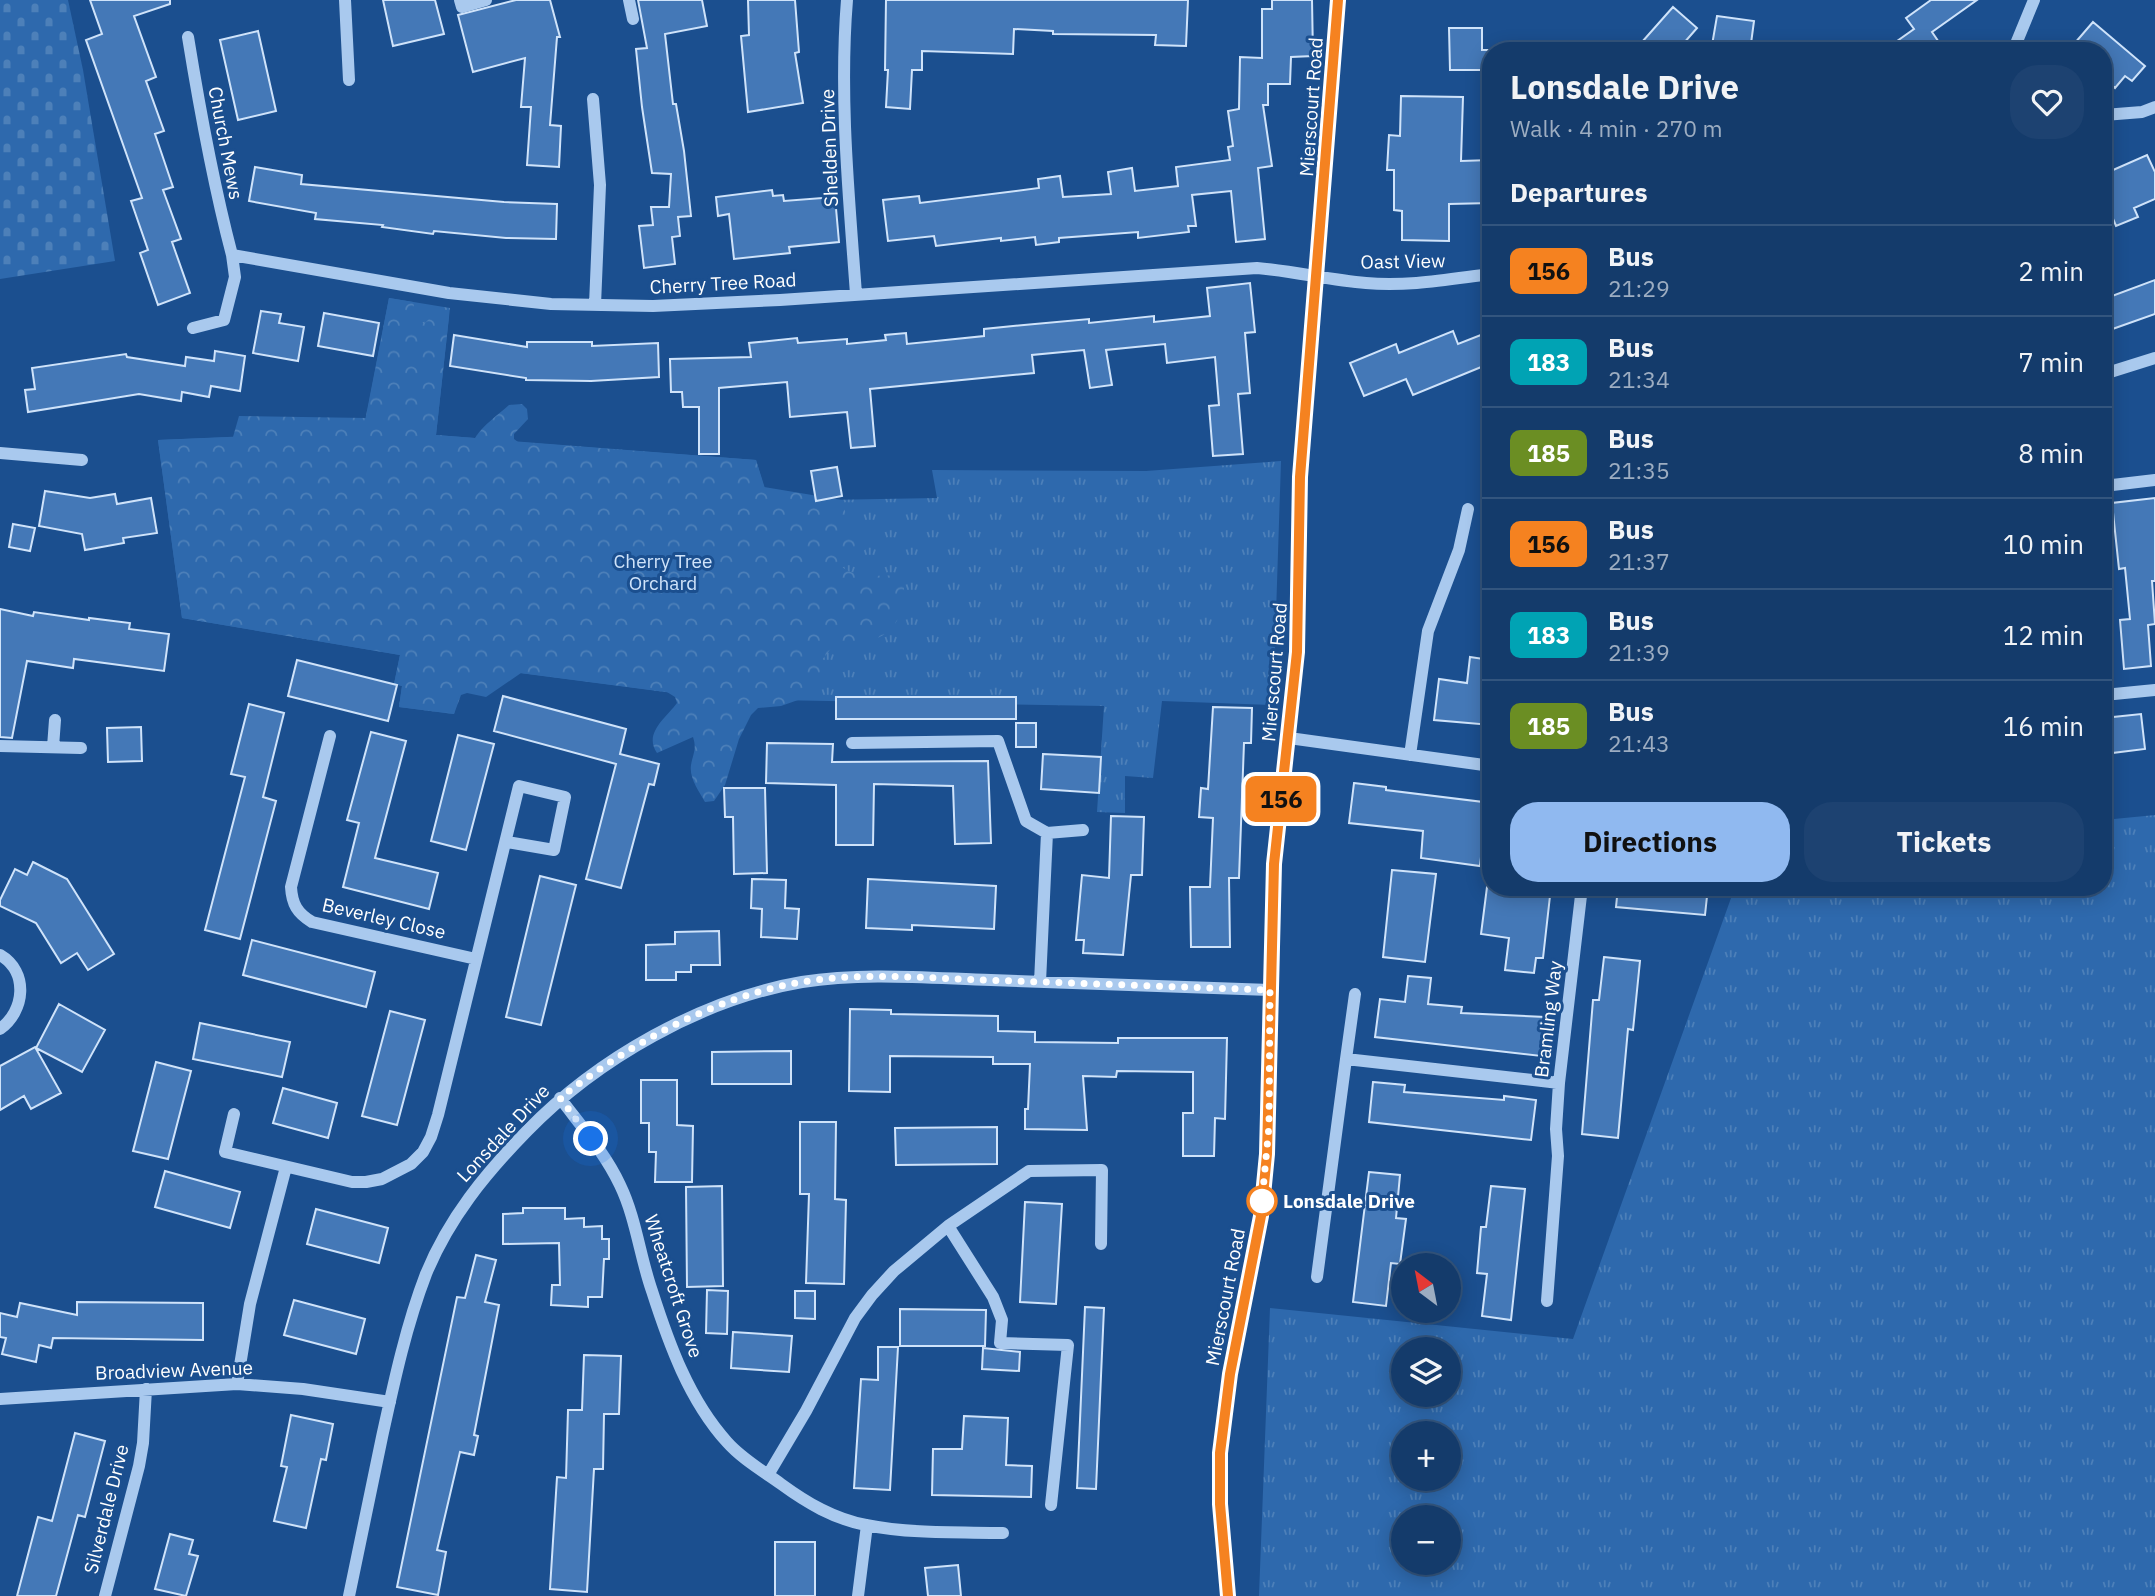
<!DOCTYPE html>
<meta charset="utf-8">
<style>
body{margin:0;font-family:"IBM Plex Sans",sans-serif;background:#1d4271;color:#f1f3f6;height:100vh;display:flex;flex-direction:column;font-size:26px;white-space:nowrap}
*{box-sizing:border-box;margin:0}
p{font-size:23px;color:#9dadc1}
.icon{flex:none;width:38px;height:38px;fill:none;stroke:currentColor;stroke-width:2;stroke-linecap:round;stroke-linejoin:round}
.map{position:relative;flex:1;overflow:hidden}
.panel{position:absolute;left:1482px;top:42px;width:630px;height:854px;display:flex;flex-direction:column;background:#143b6b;border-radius:28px;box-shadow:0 4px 18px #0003,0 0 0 2px #33557e}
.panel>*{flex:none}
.badge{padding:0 14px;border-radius:10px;font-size:24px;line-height:46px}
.needle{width:46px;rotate:328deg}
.buttons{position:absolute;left:1391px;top:1253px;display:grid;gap:14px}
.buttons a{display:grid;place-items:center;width:70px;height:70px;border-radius:50%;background:#143b6b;box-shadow:0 4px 18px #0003,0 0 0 2px #33557e;font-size:35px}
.you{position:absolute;width:35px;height:35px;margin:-18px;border:5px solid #fff;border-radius:50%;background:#1a73e8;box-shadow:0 0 0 10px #1a73e833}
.map>.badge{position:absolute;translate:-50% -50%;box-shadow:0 0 0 4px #fff}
h2{padding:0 28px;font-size:26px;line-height:63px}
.round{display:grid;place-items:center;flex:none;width:74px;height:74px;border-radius:28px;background:#1d4271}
.headline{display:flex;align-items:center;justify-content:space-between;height:119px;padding:0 28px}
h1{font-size:33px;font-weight:700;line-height:52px}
.action{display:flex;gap:14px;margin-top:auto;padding:14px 28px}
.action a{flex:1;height:80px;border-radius:28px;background:#90b9f0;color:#111;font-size:28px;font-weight:700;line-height:80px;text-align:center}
.action a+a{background:#1d4271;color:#f1f3f6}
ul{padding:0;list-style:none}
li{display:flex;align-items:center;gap:21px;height:91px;padding:0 28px;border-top:2px solid #33557e}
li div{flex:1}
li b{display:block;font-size:26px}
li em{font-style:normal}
li .badge{min-width:77px;font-weight:700;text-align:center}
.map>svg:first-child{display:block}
.grass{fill:url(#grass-tufts);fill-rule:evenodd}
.forest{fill:url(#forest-crowns)}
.cemetery{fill:url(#cemetery-stones)}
.building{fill:#4478b7;stroke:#cfe3fa;stroke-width:2}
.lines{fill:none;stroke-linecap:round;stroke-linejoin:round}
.minor{stroke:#a9c9ee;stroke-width:12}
.line-casing{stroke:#fff;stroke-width:16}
.line{stroke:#f58220;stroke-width:10}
.walk{stroke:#fff;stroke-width:7;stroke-dasharray:0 12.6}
.stop-dot{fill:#fff;stroke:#f58220;stroke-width:3.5}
.labels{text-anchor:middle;stroke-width:6;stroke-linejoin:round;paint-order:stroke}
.street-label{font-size:19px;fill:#fff;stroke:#1b4f8f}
.park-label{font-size:19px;fill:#cfe3fa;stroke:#1b4f8f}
.stop-label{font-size:19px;font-weight:bold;fill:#fff;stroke:#1b4f8f;text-anchor:start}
</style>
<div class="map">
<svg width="2155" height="1596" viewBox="0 0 2155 1596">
<defs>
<pattern id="grass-tufts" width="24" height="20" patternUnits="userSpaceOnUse" patternTransform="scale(1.75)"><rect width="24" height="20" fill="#2e69ad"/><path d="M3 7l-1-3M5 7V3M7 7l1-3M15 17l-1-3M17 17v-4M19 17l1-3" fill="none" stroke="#4d80b9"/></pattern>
<pattern id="forest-crowns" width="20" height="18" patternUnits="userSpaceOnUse" patternTransform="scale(1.75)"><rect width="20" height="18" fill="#2e69ad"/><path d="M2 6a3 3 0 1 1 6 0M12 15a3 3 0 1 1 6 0" fill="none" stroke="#4d80b9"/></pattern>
<pattern id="cemetery-stones" width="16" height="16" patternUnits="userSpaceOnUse" patternTransform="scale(1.75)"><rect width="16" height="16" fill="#2e69ad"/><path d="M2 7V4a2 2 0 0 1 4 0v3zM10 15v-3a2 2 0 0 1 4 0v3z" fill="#4d80b9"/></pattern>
</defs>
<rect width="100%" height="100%" fill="#1b4f8f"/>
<path class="grass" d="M389 298 450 308 436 435 756 460 769 501 937 498 932 470 1146 471 1281 461 1273 705 1162 701 1153 778 1125 776V813L1097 812 1104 706 719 699 466 666 454 714 399 707 402 686 394 684 400 655 182 618 158 440 363 431Z
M2155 815V1596H1259L1270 1308 1573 1339 1735 887H2104V820ZM1449 1349V1395H1404V1349ZM1404 1433H1449V1479H1404ZM1404 1517H1449V1563H1404Z"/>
<path class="forest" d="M389 298 413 302 416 324H424L431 317 449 316 436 435 475 438C484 424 497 416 509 405L522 404 527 409 528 419 514 434V439L518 442 756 460 764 487 842 500 848 522 864 534 869 546C858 558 848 554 837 562 850 579 880 576 899 575 905 583 905 593 903 603 896 641 868 643 834 645L821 661V672L818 679 806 684 798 700 781 706 758 708 751 715 739 739 725 785 714 801 705 802C699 791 689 778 691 765 693 754 697 749 693 737L657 753C643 733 667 717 677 703L675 697 667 692 521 673 486 697 467 693 461 695 454 714 399 707 402 686 394 684 400 655 182 618 158 440 233 437 239 416 366 418Z"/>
<path class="cemetery" d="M0 0H68L83 70 115 261 0 279Z"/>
<path class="building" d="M90 0H170V4L134 16 156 77 146 81 164 131 155 134 173 187 163 190 181 239 172 242 190 293 158 305 140 253 148 250 131 201 142 198 86 40 102 34Z
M383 0H435L444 34 393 46Z
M516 0H550L560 37H557L550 125 561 126 559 167 527 165 531 107H521L525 58 473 72 458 15Z
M638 0H702L707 26 665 34 673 104H676L684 151 691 216 678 217 680 236 672 237 675 264 644 268 639 226 653 225 651 207H669L671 174 652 173 642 107 636 49 647 48Z
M748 0H795L799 52 795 53 803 103 748 112 741 36 749 35Z
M886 0H1188L1186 46 1155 45 1156 35 1053 34V31L1014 29 1013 54 922 51V70H912L910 109 886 107 888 70H885Z
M1272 0H1312L1313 56 1291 57 1290 84H1268V105H1263L1272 166 1258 168 1265 239 1236 242 1231 191 1192 195 1196 226H1188L1189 232 1138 238V232L1059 238V242L1036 245 1035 237 1001 241V238L936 246 934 236 888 241 883 200 919 196 920 203 1039 188 1038 179 1060 176 1063 197 1111 194 1108 172 1132 168 1135 191 1178 186 1176 167 1230 160 1228 147 1233 146 1228 111 1239 109 1240 57 1262 58V9H1272Z
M1931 0H1977L1932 32 1945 51H1883L1914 29 1906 18Z
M1673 7 1697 28 1677 51H1634Z
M1717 16 1754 21 1750 51H1711Z
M2093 22 2145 66 2132 81 2125 76 2115 88 2104 78V51H2068Z
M1449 28H1482V50H1491V70H1450Z
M258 31 276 111 238 120 220 40Z
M1401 96 1463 97 1461 161 1491 160V203L1449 204V241L1402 240V211L1394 210V170H1387L1389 135 1400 136Z
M2147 155 2155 172V199L2134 208 2138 217 2116 226 2104 197V174Z
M255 167 302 175 301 184 504 202 557 204 556 239 506 238 434 231 433 234 382 227 383 225 315 219 316 213 249 201Z
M772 190 773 196 783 195 784 201 835 197 839 242 789 247 790 253 734 259 729 214 718 216 716 197Z
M2155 280V314L2104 332V299Z
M1250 283 1255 332 1245 333 1250 393 1238 394 1243 454 1213 456 1209 406 1219 405 1215 357 1167 363 1165 344 1106 350 1112 385 1090 388 1084 350 1032 355 1034 373 870 389 875 446 851 448 847 412 790 417 787 382 719 388V454H699V407H683L682 392H671L670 359 751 357 749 343 797 338 798 343 847 339V344L886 340 885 335 906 333 907 344 984 336V329L1024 325 1089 319V323L1154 316V322L1210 316 1207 288Z
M261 311 281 314 279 323 304 327 298 361 253 353Z
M324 313 379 323 373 356 318 346Z
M1453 331 1458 344 1491 331V363L1413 395 1406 379 1364 396 1350 363 1396 344 1399 353Z
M454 335 527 347V342H592V346L658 343 659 377 591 381 526 380V378L450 366Z
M215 351 245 356 240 391 211 386 209 397 182 392 181 401 139 394 28 412 25 390 35 389 32 368 126 354 127 357 185 366 186 357 214 361Z
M837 467 842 496 816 501 811 471Z
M45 491 90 498 115 494 117 504 151 498 157 533 123 538 124 543 85 550 82 534 39 526Z
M2155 498V581H2152L2155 624 2148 625 2151 666 2124 669 2120 620 2130 619 2125 568 2119 569 2112 503Z
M13 524 35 528 30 551 9 547Z
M0 609 33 616 34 612 89 620V618L130 623 129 629 169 634 164 671 74 659 73 668 27 661 12 738 0 737Z
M1470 657 1491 660V725L1434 720 1439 679 1467 683Z
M297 660 397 685 388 721 288 696Z
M503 696 626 729 620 754 659 764 654 785 649 784 621 888 586 879 616 764 494 731Z
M836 697H1016V719H836Z
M249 704 284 713 263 797 276 801 240 939 205 930 245 777 231 774Z
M1213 707 1252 708 1251 743H1244L1239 878H1229L1230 947H1191L1190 887H1210L1213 818 1199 817 1201 788 1208 789Z
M2141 714 2145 749 2104 754V718Z
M1016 723H1036V747H1016Z
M141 727 142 761 108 762 107 728Z
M371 732 406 741 375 858 438 873 429 909 343 887 359 823 347 820Z
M458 735 494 744 466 850 431 841Z
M767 743 833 744 832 762 988 761 991 843 955 844 953 786 874 784 873 845H836V785L766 783Z
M1043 754 1101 757 1099 793 1041 789Z
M1354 783 1386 787V790L1491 803V840L1483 839 1480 866 1421 858 1423 831 1349 823Z
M724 788H765L767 873 734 874 733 817H725Z
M1111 816 1144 817 1142 875H1131L1123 955 1083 953 1084 940H1076L1082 875 1109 878Z
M33 862 67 879 114 954 88 970 77 953 61 963 36 923 0 906V900L15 869 27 875Z
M1392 870 1436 874 1425 962 1383 957Z
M540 876 576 885 541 1025 506 1017Z
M752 879 786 880 785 908 799 909 797 939 761 937 762 909 751 908Z
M868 879 996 886 994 929 912 925V930L866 928Z
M1487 887H1510V892L1550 896 1543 958H1536L1534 973 1505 970 1509 938 1481 934Z
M1618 887H1708L1705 915 1616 907Z
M719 931 720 965H691V972H676V980H646V945L675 944V932Z
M252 940 375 972 366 1007 243 975Z
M1604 957 1640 961 1633 1030 1628 1029 1618 1138 1582 1134 1593 1000H1599Z
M1408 976 1431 978 1428 1004 1462 1007 1461 1013 1545 1017 1541 1056 1375 1037 1380 999 1405 1002Z
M59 1004 105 1030 82 1072 36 1048Z
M850 1009 891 1010V1014L998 1016V1031L1035 1032V1042L1118 1043V1038H1227L1225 1119 1215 1118 1214 1156H1183V1113H1193V1072L1117 1071 1116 1077 1083 1076 1087 1130 1025 1129V1109H1028L1030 1064H993V1057L890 1056V1092L849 1091Z
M390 1011 425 1020 397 1125 362 1116Z
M200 1023 290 1042 282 1077 193 1059Z
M35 1047 61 1093 31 1109 24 1096 0 1110V1066Z
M791 1051V1084H712V1052Z
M156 1062 191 1071 168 1159 133 1151Z
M641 1080H677V1125L693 1126 692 1182H655L656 1152H649V1123H641Z
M1373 1082 1405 1085 1404 1092 1504 1100V1096L1536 1100 1531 1140 1369 1122Z
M283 1088 337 1103 328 1138 273 1123Z
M800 1122H836L835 1199 846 1200 844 1284 806 1283 809 1194H800Z
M997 1127V1164L896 1165 895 1128Z
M165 1171 240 1192 230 1228 155 1207Z
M1369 1172 1400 1175 1396 1218 1406 1219 1400 1264 1391 1263 1386 1306 1353 1302Z
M722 1186 723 1286 687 1287 686 1187Z
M1491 1186 1525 1189 1511 1320 1482 1316 1487 1274 1477 1273 1481 1227H1486Z
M1025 1202 1062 1204 1056 1304 1020 1302Z
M523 1208H565V1219L584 1218V1227L602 1226V1239H609V1259H604L602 1297H588V1307L551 1305 552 1285H560L559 1243 503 1244V1214L523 1213Z
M316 1209 388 1228 379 1263 307 1244Z
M476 1255 496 1260 485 1302 499 1305 474 1435 478 1436 474 1455 460 1452 437 1550 446 1552 438 1595 397 1587 457 1297 465 1298Z
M707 1290 728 1291 727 1334 706 1333Z
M795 1291H815V1319L795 1318Z
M294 1300 365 1319 356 1354 284 1335Z
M77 1302 203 1303V1340L53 1338 51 1348 39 1345 36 1362 2 1354 6 1338 0 1337V1313L17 1317 20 1303 77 1315Z
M1085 1307 1104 1308 1096 1489 1077 1488Z
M900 1309 986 1310 985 1346H900Z
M733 1332 792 1336 789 1372 731 1368Z
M878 1347H898L890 1490 854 1488 861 1379 878 1380Z
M983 1348 1020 1352 1019 1371 982 1369Z
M584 1355 621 1356 619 1414H604L603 1469H594L587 1592 550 1589 557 1477 566 1478 568 1410H582Z
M291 1415 333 1424 326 1460 321 1459 306 1528 274 1521 287 1467 281 1466Z
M964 1416 1008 1418 1006 1465 1032 1466 1031 1497 932 1495 933 1449H962Z
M75 1433 105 1441 85 1517 78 1515 56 1596H17L38 1517 52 1521Z
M170 1534 193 1540 189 1554 198 1556 186 1596 155 1589Z
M775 1542H815V1596H775Z
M958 1565 961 1596H928L925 1568Z"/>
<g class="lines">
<path class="minor" d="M345 0 349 80
M460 0 462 7 486 0
M629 0 633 19
M847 0C839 97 849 197 856 294
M188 37C200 111 213 183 232 255
M2013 51 2034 0
M593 99 600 185 595 305
M2104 115 2142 112 2155 107
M193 328 224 320 235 277 232 255 449 293 551 304 653 306 780 300 1257 268C1294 271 1329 280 1366 283 1407 287 1450 279 1491 274
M2104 374 2155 358
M0 453 82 460
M2104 486 2155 480
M2104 695 2155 690
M330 736 291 887C292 904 297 913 312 922L476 959
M1289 738 1491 766
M852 743 998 741 1026 821 1047 833 1083 830
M0 746 81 748
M53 747 55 720
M1410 755 1428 631 1459 550 1468 509
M0 955C29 972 25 1011 0 1029
M1040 982 1047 833
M1346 1059 1355 994
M560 1098C581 1126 605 1153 620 1185 636 1218 640 1257 652 1291 669 1344 689 1400 727 1442 742 1459 763 1471 781 1484 807 1503 834 1519 866 1525 911 1534 958 1532 1003 1533
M234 1114 225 1152 352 1182H366L382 1179 411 1164 423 1152 431 1137 438 1115 519 786 565 797 554 850 507 842
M948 1226 993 1297 1002 1320 1000 1343 1068 1345 1051 1505
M1317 1277 1346 1059 1559 1083
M1547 1301 1558 1156 1556 1129 1559 1083 1582 887
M237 1384 250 1304 286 1167
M0 1399 237 1384 303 1389 390 1402
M768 1475 806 1411 855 1318 872 1295 894 1271 948 1226 1029 1171 1102 1170 1101 1244
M105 1596 139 1466 143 1443 146 1389
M349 1596C360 1543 371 1490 382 1437 394 1382 406 1326 426 1274 449 1218 485 1174 527 1131 597 1059 702 999 802 982 864 972 929 978 991 980 1084 984 1177 987 1270 990
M858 1596 867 1525
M1228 1596 1220 1504V1453L1230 1374 1261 1216 1267 1154 1274 864 1297 652 1300 477 1338 0"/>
</g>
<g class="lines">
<defs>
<path id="line" d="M1228 1596 1220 1504V1453L1230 1374 1261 1216 1267 1154 1274 864 1297 652 1300 477 1338 0"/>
</defs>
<use href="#line" class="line-casing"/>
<use href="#line" class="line"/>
<path class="walk" d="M591 1139 560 1098C630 1044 713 997 802 982 861 972 923 978 983 980 1079 983 1174 987 1270 990L1269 1126 1262 1201"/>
</g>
<circle class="stop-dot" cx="1262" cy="1201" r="14"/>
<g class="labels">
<g class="street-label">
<text transform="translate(1311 107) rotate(-86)" y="7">Mierscourt Road</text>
<text transform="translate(226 143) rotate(79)" y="7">Church Mews</text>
<text transform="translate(829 148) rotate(-92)" y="7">Shelden Drive</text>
<text transform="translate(1403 261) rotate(-1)" y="7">Oast View</text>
<text transform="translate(723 283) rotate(-3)" y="7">Cherry Tree Road</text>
<text transform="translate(1274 672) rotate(-85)" y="7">Mierscourt Road</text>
<text transform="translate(384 918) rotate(13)" y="7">Beverley Close</text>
<text transform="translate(1548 1019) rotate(-83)" y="7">Bramling Way</text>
<text transform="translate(503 1133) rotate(-47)" y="7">Lonsdale Drive</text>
<text transform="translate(674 1286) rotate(72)" y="7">Wheatcroft Grove</text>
<text transform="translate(1225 1297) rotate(-79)" y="7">Mierscourt Road</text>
<text transform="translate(174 1370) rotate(-2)" y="7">Broadview Avenue</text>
<text transform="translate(106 1509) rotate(-76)" y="7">Silverdale Drive</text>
</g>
<g class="park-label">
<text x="663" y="568">Cherry Tree<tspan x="663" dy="22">Orchard</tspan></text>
</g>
<g class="stop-label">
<text x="1283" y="1208">Lonsdale Drive</text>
</g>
</g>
</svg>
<div class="buttons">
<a><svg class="needle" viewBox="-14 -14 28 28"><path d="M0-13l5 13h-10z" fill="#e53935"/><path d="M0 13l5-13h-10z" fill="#9dadc1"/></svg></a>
<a><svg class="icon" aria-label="layers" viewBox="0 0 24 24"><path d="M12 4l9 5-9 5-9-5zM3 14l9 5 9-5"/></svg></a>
<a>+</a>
<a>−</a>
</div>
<div class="you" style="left:591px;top:1139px"></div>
<b class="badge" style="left:1281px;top:799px;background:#f58220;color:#111">156</b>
<section class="panel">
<div class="headline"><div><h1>Lonsdale Drive</h1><p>Walk · 4 min · 270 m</p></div><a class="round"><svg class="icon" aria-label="heart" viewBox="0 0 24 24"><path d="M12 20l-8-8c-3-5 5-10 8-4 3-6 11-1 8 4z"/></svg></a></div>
<h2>Departures</h2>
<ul>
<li><span class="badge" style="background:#f58220;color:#111">156</span><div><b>Bus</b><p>21:29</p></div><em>2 min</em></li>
<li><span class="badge" style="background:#00a3b4;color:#fff">183</span><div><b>Bus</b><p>21:34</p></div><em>7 min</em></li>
<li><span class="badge" style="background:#6b8e23;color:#fff">185</span><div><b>Bus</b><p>21:35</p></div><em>8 min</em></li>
<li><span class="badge" style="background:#f58220;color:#111">156</span><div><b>Bus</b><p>21:37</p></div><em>10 min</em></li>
<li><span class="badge" style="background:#00a3b4;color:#fff">183</span><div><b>Bus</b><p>21:39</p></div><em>12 min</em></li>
<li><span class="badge" style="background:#6b8e23;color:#fff">185</span><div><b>Bus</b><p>21:43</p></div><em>16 min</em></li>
</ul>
<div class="action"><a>Directions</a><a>Tickets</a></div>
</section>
</div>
